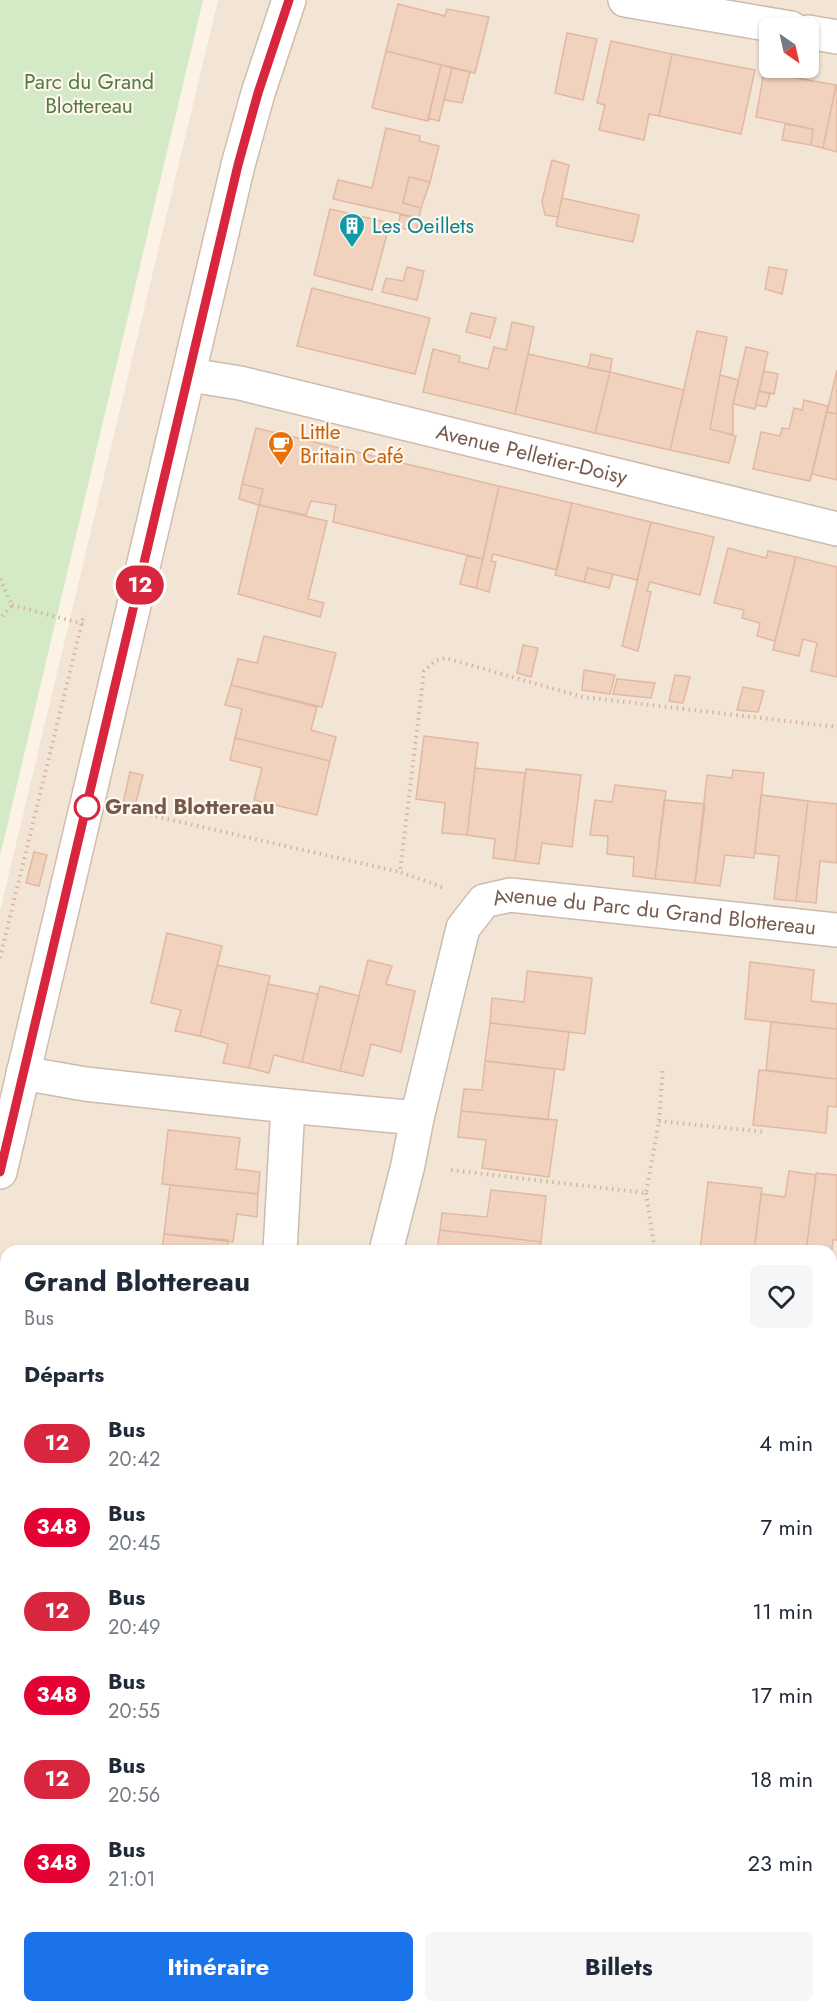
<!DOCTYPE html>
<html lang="fr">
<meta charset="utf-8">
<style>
body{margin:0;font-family:Jost,sans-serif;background:#f6f6f7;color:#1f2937;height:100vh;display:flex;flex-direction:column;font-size:22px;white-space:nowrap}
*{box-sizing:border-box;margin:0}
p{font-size:20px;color:#747a83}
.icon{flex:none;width:33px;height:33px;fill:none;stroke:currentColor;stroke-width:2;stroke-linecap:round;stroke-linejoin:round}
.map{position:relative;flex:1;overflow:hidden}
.details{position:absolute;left:0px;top:1245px;width:837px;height:768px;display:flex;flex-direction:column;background:#fff;border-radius:18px 18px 0 0;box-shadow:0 2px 4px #0004}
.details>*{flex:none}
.badge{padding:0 12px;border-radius:20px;font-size:21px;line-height:39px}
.needle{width:39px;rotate:146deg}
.fabs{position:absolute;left:759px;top:18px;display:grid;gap:12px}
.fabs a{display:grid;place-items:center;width:60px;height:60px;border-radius:9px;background:#fff;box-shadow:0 2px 4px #0004;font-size:30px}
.map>.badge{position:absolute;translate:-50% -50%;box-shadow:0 0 0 3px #fff}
h2{padding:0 24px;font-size:22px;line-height:54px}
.round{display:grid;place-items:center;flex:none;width:63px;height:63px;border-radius:9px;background:#f6f6f7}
.headline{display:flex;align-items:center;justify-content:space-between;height:102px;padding:0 24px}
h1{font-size:28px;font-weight:700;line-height:45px}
.action{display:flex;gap:12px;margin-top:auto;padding:12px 24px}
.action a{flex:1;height:69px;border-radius:9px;background:#1a73e8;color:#fff;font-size:24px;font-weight:700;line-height:69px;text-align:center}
.action a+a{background:#f6f6f7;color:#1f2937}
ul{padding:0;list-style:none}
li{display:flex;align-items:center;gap:18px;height:84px;padding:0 24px}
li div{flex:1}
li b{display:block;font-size:22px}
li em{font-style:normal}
li .badge{min-width:66px;font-weight:700;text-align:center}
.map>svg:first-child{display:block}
.residential{fill:#f3e5d5;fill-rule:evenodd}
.green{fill:#d4e9c5}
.building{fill:#f0d2bf;stroke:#e2b8a0;stroke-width:1.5}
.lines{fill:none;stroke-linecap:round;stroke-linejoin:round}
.street-casing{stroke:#cdbbad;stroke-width:36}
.secondary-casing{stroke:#d2bdad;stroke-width:36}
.path{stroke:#d5b5a2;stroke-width:4;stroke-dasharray:1.5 4.5;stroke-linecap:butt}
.street{stroke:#fff;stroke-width:33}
.secondary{stroke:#fff;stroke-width:33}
.line-casing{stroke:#fff;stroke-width:14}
.line{stroke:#d7263d;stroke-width:9}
.stop-dot{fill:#fff;stroke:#d7263d;stroke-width:3}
.labels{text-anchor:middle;stroke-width:4.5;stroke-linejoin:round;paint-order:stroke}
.park-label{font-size:21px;fill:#547a44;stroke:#fef7ed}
.culture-label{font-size:21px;fill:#0d838f;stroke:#fef7ed;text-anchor:start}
.food-label{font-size:21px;fill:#c56008;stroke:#fef7ed;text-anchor:start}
.street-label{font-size:21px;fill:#755a4c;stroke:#fef7ed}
.stop-label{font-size:21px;font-weight:bold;fill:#755a4c;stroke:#fef7ed;text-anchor:start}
</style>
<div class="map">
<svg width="837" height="2013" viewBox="0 0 837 2013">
<rect width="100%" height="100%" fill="#fcf3e6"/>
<path class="residential" d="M218 0H837V2013H0V911ZM770 28H808V68H770ZM6 1251H831V2007H6Z"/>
<path class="green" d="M0 0H203L0 856Z"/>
<path class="building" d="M398 4 445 16 447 9 489 17 475 73 386 51Z
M567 33 597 39 583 100 555 93Z
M611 41 672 54 659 116 649 114 644 140 599 130 605 105 597 103Z
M386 51 441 65 428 121 372 108Z
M672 54 755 70 741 134 659 116Z
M441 65 452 68 439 121 428 118Z
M452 68 470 72 462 103 444 100Z
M764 72 836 85 823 148 811 145 813 129 756 117Z
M836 85 837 86V152L823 148Z
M785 124 813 129 811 145 782 140Z
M386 128 420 136 419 141 439 146 430 182 409 177 403 203 421 208 419 218 333 199 338 180 372 188Z
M552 160 569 165 558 217 545 215 542 201Z
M409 177 430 182 421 208 403 203Z
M562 198 639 215 633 242 556 226Z
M330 209 390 223 372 290 314 275Z
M400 215 419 218 416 232 398 227Z
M407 267 424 271 417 300 382 292 386 278 403 281Z
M769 267 787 270 782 294 765 289Z
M312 288 430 318 415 374 297 346Z
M471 313 496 318 490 338 466 332Z
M512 322 534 327 515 414 423 392 433 349 460 356 459 362 488 369 494 347 506 350Z
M697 331 727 337 710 429 736 436 729 463 670 450Z
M746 347 768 352 755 409 733 404Z
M528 354 610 372 595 433 515 414Z
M591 354 612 359 610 372 588 368Z
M837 370V414L827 412Z
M764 371 778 374 774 394 759 391Z
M610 372 684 390 670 450 595 433Z
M720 375 739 380 733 404V435L710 429Z
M759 391 770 394 766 407 756 405Z
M804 400 828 406 810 481 753 469 761 432 780 436 782 428 789 429 794 408 802 410Z
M827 412 837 414V480L812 474Z
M256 428 499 486 483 559 333 522 336 505 311 501 306 515 259 505 263 489 242 484Z
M242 484 263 489 259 505 239 499Z
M499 486 572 503 557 570 493 554 491 561 496 562 489 592 476 588Z
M572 503 651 522 637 580 588 568 584 582 555 575Z
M259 505 327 521 308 599 324 603 320 617 238 594Z
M651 522 714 537 700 595 650 582 647 591 651 592 638 651 622 646Z
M728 548 766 558 768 551 796 557 775 641 757 636 760 623 742 618 744 610 714 603Z
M467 556 483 559 476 588 460 584Z
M796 557 837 567V677L811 671 817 643 803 639 799 656 773 650Z
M588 568 613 574 609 588 584 582Z
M264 636 336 653 322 707 231 685 238 659 257 663Z
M523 645 538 648 531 677 517 673Z
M584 670 615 675 610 694 582 690Z
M675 675 690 677 683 703 669 701Z
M617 679 655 683 651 698 613 694Z
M231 685 317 707 311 730 336 737 330 761 235 738 242 709 225 705Z
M743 687 764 691 758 712 737 710Z
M424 736 478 743 467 835 442 833 445 803 416 799Z
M235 738 330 761 317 815 254 800 262 768 230 760Z
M475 768 525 773 515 861 493 858 495 839 467 835Z
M526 769 581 775 572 847 542 843 539 864 515 861Z
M733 770 764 773 754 858 725 855 720 886 695 883 707 775 732 778Z
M130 772 143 775 135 806 123 803Z
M615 785 666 791 655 879 633 876 634 857 607 854 608 836 590 835 595 800 612 802Z
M761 795 808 801 796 901 774 899 779 856 755 853Z
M664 800 705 804 695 883 655 879Z
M808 801 837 804V863L820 861 816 903 796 901Z
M34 852 47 855 39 886 26 883Z
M167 933 222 946 200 1036 175 1031 181 1010 151 1003Z
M368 960 392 966 386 984 415 991 401 1052 371 1044 363 1076 340 1071Z
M750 962 814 970 811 1001 837 1004V1029L745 1019Z
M217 965 270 976 249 1068 223 1063 228 1044 200 1036Z
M527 971 592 978 585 1034 490 1023 492 998 524 1002Z
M268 984 318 994 302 1062 274 1055 269 1073 249 1068Z
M320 986 359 996 340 1071 302 1062Z
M771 1022 837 1029V1079L766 1070Z
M490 1023 569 1032 564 1070 485 1061Z
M485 1061 555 1069 548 1120 461 1111 464 1089 482 1090Z
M759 1070 837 1079V1107L828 1106 826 1133 753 1125Z
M461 1111 557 1120 549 1177 482 1168 486 1140 458 1137Z
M168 1130 240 1138 236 1169 260 1172 258 1194 162 1184Z
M789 1171 816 1175 806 1251H754L761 1194 785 1197Z
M816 1173 837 1175V1240H833L831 1257V1251H806Z
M708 1182 762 1188 754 1251H700Z
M170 1185 258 1194 257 1217 237 1214 233 1242 164 1234Z
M491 1190 546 1196 541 1242 440 1230 442 1213 487 1217Z
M440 1230 541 1242 540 1251H437Z
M164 1234 228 1240 227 1251H162Z
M0 1520 6 1521V1550L0 1549Z
M831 1564 837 1565V1640L831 1639Z
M6 1612V1644L0 1642V1635Z
M0 1642 6 1644V1726L0 1724Z
M0 1825 6 1827V1912L0 1911Z
M0 1911 6 1912V1967L0 1966Z
M0 1966 6 1967V1979L0 2005Z
M153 2007H180L179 2013Z
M267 2007H324L322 2013H292Z
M324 2007H332L330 2013H322Z
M656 2007H758L757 2013H655Z
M780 2007H823L837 2009V2013H780Z"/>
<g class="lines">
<defs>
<g id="street">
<path d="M625 0 791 28"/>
<path d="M808 32 837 37"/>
<path id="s1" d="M190 375 240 383 837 529"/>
<path id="s2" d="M23 1073 85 1084 288 1106 417 1118 463 928 484 901 510 895 837 930"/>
<path d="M280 1251 288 1106"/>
<path d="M386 1251 408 1165 417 1118"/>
<path d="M831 1307H837"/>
<path d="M831 1433 837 1434"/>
<path d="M831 1700 837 1701"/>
<path d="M367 2013 369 2007"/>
</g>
<path id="secondary" d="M0 1172 238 165 258 93 289 0"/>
</defs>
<use href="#street" class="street-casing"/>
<use href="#secondary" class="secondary-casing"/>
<path class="path" d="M0 579 12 605 0 619
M12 605 83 624
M150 815 400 872
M442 887 400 872 424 671 435 661 445 658 583 697 837 727
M0 958 84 614
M659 1121 766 1132
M451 1170 646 1193 659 1121 663 1067
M646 1193 655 1251"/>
<use href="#street" class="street"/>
<use href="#secondary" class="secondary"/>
</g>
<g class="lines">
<defs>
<path id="line" d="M0 1172 238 165 258 93 289 0"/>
</defs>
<use href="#line" class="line-casing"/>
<use href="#line" class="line"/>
</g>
<defs>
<symbol id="building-pin" viewBox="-11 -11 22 30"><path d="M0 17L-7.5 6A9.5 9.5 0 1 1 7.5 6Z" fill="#0f9aa8" stroke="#fef7ed"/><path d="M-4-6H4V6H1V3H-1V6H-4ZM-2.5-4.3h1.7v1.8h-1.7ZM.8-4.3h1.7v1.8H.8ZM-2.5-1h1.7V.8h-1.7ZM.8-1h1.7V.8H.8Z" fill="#fff"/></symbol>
<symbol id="cafe-pin" viewBox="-11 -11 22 30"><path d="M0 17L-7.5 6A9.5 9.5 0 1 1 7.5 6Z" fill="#e8710a" stroke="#fef7ed"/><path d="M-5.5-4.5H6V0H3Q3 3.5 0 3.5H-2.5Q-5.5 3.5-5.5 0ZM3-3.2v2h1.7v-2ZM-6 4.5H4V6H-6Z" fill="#fff"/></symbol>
</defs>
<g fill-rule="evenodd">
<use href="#building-pin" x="337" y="211" width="30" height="40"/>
<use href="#cafe-pin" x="266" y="429" width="30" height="40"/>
</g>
<circle class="stop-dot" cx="87" cy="807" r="12"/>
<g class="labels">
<g class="park-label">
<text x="89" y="89">Parc du Grand<tspan x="89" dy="24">Blottereau</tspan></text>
</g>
<g class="culture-label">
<text x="372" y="233">Les Oeillets</text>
</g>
<g class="food-label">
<text x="300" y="439">Little<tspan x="300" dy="24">Britain Café</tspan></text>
</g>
<g class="street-label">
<text dy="7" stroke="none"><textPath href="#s1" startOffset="351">Avenue Pelletier-Doisy</textPath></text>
<text dy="7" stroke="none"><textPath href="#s2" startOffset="798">Avenue du Parc du Grand Blottereau</textPath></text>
</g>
<g class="stop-label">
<text x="105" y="814">Grand Blottereau</text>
</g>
</g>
</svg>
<div class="fabs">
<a><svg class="needle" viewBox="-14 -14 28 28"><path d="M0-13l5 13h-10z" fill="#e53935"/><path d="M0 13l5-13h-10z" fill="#747a83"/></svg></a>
</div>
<b class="badge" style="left:140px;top:585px;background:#d7263d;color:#fff">12</b>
<section class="details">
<div class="headline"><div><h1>Grand Blottereau</h1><p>Bus</p></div><a class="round"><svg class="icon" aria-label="heart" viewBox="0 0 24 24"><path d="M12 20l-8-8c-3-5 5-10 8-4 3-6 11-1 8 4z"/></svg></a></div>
<h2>Départs</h2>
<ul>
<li><span class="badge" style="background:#d7263d;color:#fff">12</span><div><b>Bus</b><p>20:42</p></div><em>4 min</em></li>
<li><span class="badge" style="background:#e40134;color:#fff">348</span><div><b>Bus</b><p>20:45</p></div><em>7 min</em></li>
<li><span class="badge" style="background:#d7263d;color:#fff">12</span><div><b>Bus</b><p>20:49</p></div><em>11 min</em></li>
<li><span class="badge" style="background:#e40134;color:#fff">348</span><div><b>Bus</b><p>20:55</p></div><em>17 min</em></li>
<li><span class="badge" style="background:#d7263d;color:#fff">12</span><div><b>Bus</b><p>20:56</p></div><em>18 min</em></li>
<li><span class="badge" style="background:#e40134;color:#fff">348</span><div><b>Bus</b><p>21:01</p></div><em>23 min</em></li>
</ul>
<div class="action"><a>Itinéraire</a><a>Billets</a></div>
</section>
</div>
